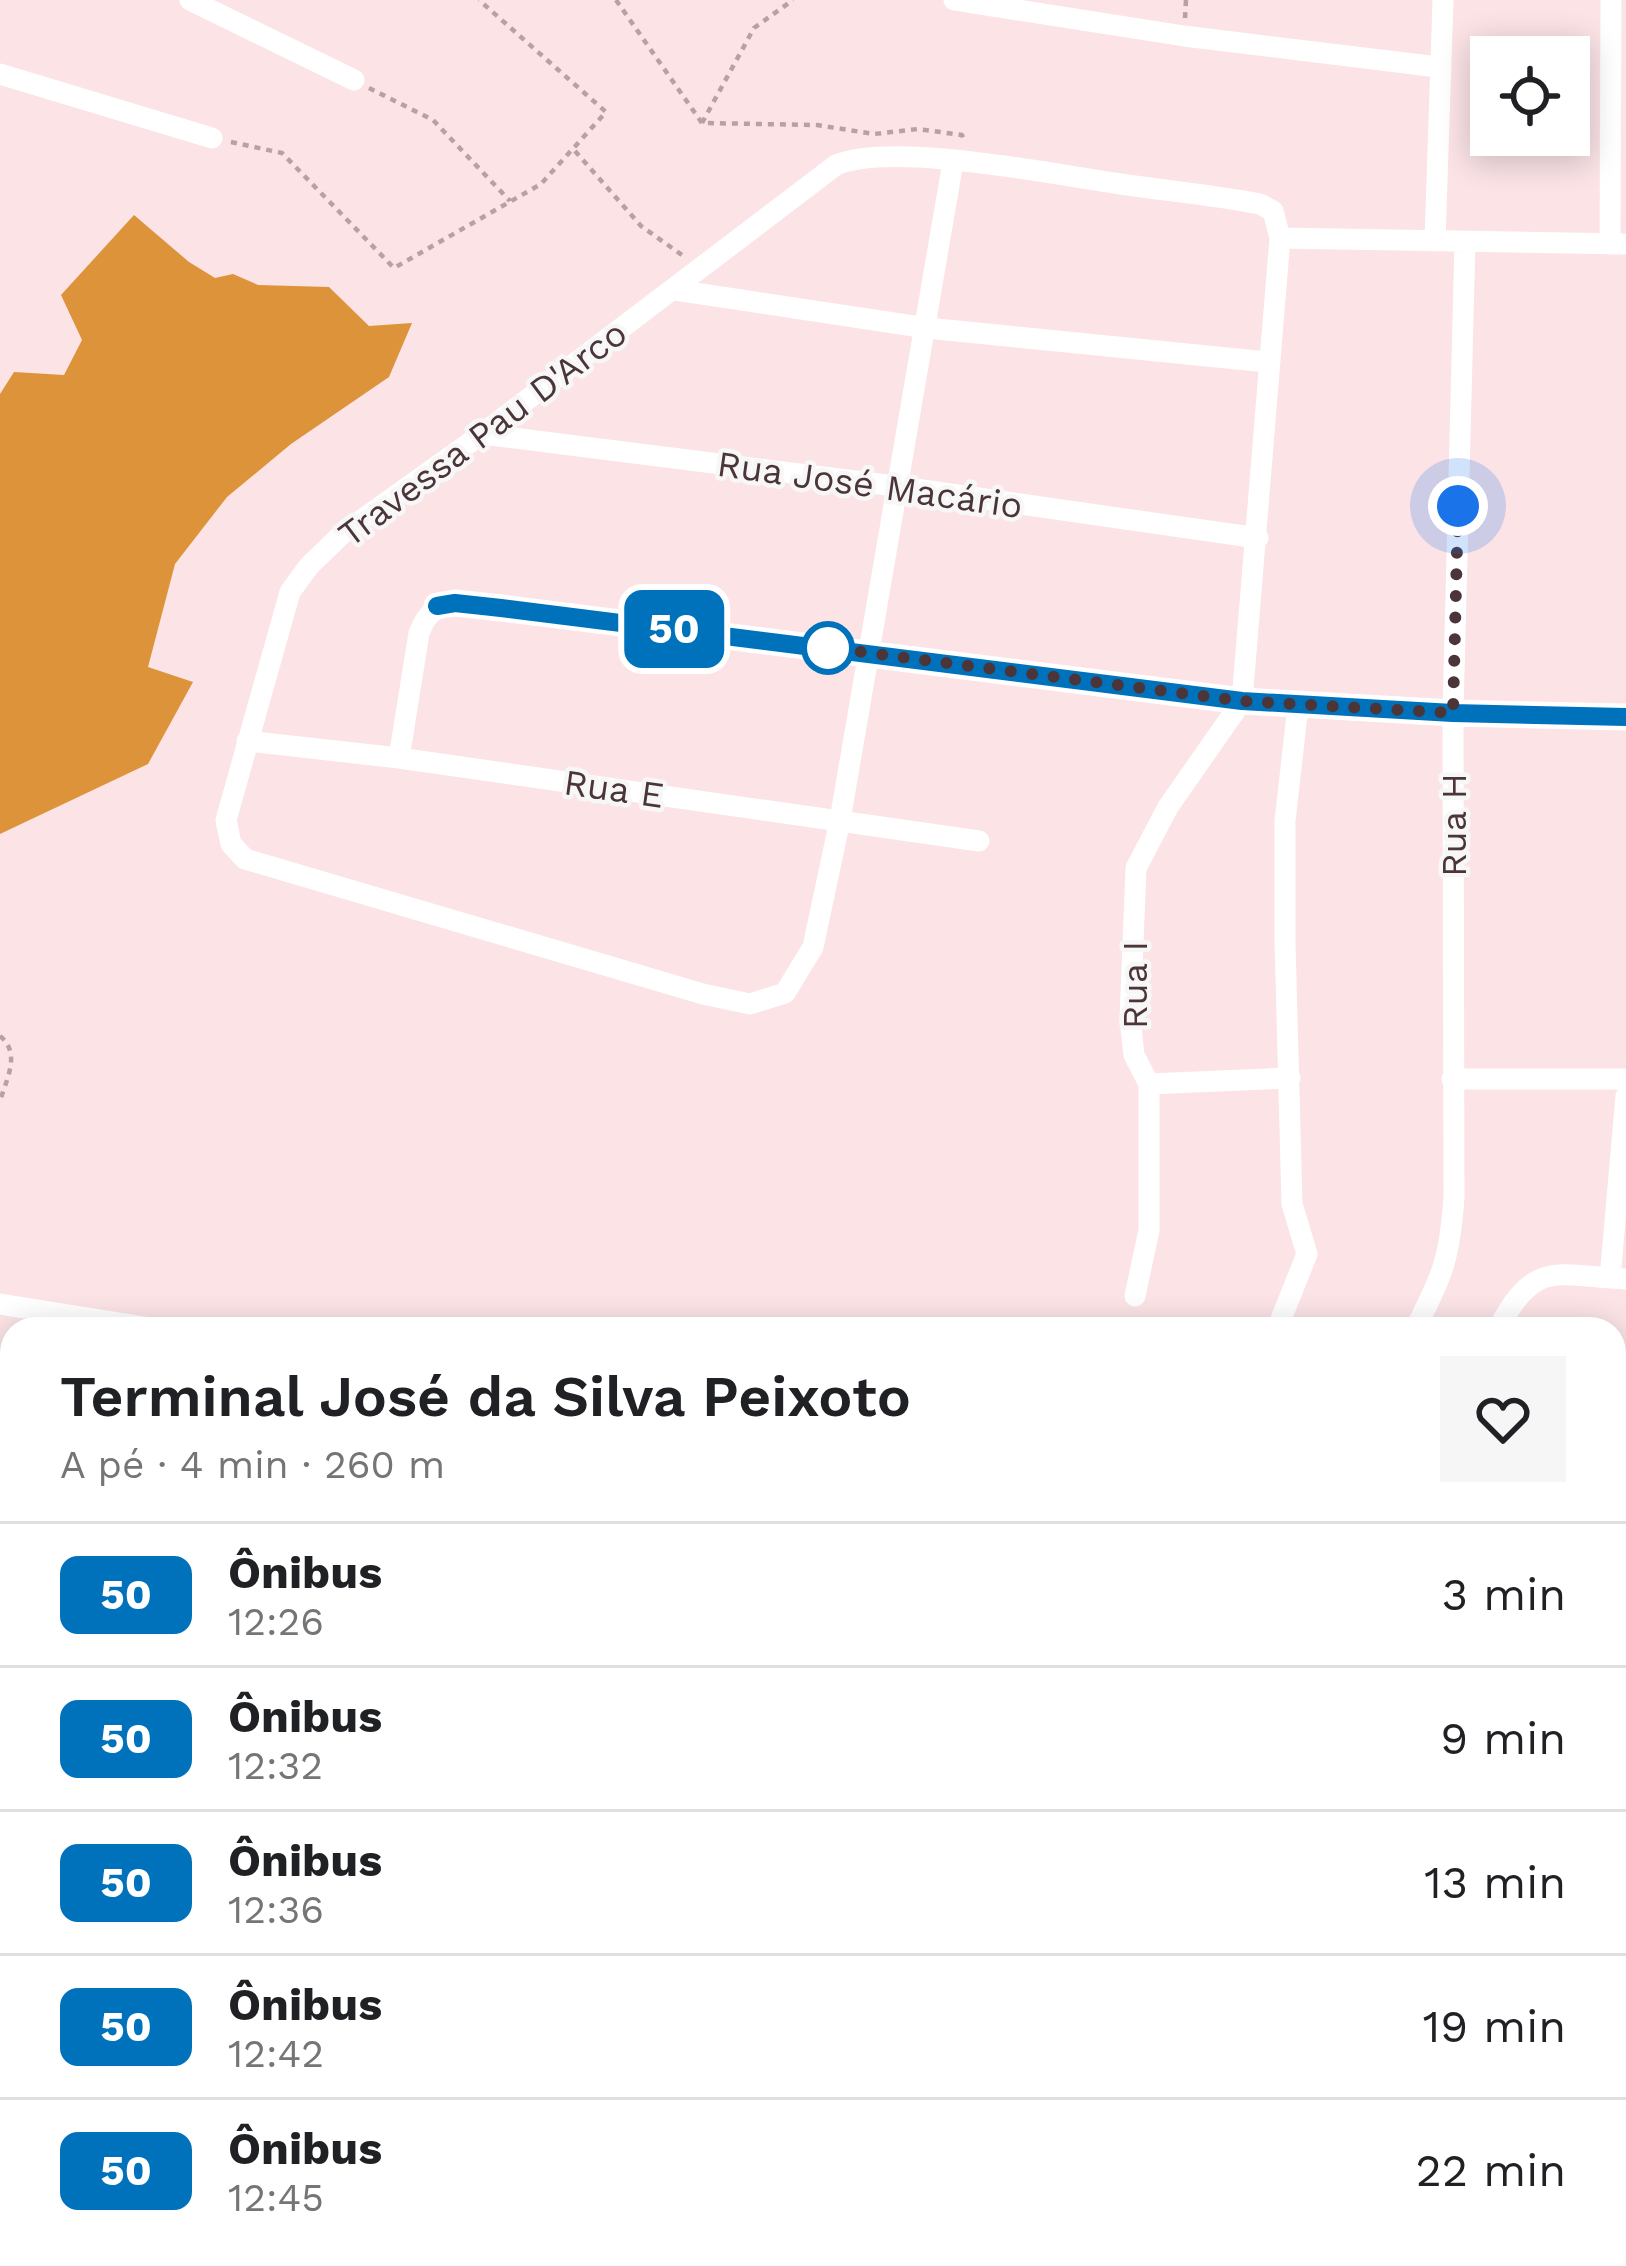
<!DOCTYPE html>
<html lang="pt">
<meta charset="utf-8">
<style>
body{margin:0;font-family:"Work Sans",sans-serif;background:#f6f6f6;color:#202124;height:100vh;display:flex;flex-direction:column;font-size:45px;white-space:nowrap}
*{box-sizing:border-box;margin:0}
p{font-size:39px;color:#757577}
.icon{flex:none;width:66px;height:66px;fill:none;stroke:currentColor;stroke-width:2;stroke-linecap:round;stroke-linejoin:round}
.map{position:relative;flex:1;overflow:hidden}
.sheet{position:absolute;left:0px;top:1317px;width:1626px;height:951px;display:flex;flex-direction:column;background:#fff;border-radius:36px 36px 0 0;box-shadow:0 6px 30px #0003}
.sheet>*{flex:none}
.badge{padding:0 24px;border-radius:18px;font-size:42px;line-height:78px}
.buttons{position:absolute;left:1470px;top:36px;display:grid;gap:24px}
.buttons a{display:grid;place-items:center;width:120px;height:120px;border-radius:0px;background:#fff;box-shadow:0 6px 30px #0003;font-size:60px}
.you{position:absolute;width:60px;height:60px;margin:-30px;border:9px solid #fff;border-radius:50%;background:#1a73e8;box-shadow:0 0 0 18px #1a73e833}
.map>.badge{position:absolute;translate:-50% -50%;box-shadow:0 0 0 6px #fff}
.round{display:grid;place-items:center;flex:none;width:126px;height:126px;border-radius:0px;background:#f6f6f6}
.overview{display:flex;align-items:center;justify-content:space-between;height:204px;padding:0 60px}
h1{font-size:57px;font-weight:600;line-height:90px}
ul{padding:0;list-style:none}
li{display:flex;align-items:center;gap:36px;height:144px;padding:0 60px;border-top:3px solid #e0e0e0}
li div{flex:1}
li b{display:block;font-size:45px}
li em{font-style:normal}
li .badge{min-width:132px;font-weight:700;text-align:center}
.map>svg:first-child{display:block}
.built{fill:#fdd4da}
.green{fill:#eba556}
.forest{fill:#dc933a}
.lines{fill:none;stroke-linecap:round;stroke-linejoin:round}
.stream{stroke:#749a36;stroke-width:6}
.path{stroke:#b8a1a4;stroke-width:4.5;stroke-dasharray:6 6;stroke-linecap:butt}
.service{stroke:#fff;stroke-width:10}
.minor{stroke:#fff;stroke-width:21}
.tertiary{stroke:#fff;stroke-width:27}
.primary{stroke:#fff;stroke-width:33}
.line-casing{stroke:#fff;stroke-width:27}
.line{stroke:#0072bc;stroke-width:18}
.walk{stroke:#4b3539;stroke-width:12;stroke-dasharray:0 21.6}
.stop-dot{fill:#fff;stroke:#0072bc;stroke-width:6}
.labels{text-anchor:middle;stroke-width:9;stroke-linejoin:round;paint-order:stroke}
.street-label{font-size:36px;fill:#4b3539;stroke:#f7f7f7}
</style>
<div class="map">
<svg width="1626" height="2266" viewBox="0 0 1626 2266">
<rect width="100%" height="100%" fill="#fbe3e6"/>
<path class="built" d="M0 2169 12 2172V2251L6 2266H0Z
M27 2256H317L318 2266H23Z"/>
<path class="green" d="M1124 2256H1284L1289 2266H1125Z"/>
<path class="forest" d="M134 215 189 262 215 278 233 274 258 285 329 287 369 326 412 323 389 377 291 444 227 497 175 564 148 667 193 682 148 764 0 834V394L14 372 64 375 82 340 61 295Z"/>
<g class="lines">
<path class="stream" d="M1342 2256 1345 2266"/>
<path class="path" d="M616 0 702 123 817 125 874 134 918 129 962 135 964 140
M1185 18 1186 0
M369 88 433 120 510 201
M702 123 754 28 793 0
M231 142 282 153 394 268 541 184 606 112 479 0
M575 151 641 226 682 255
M0 1036C21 1053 7 1078 0 1101"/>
<path class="service" d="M144 2256 182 2266
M457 2256 465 2266
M487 2256 496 2266
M1012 2256 1014 2266
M1048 2256V2266
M380 2264 397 2258 435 2266"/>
<path class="minor" d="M190 0 354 80
M954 0 1184 36 1438 67
M0 74 212 138
M953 162 840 820 813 947 785 993 750 1004 703 994 245 859 231 844 226 820 290 592 309 566 342 534 482 434 836 165C893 141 1055 175 1121 184 1167 191 1214 195 1260 204L1273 211 1280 238 1242 701 1168 807 1136 868 1130 1019 1134 1055 1149 1084V1230L1135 1296
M1280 238 1626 244
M1435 241 1443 0
M1610 244 1611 0
M675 290 927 328 1267 362
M482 434 895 486 1258 538
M247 741 399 758 979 841
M399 758 419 633C427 613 434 607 455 603L1242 701 1453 713 1626 717
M1452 1079H1626
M1149 1084 1290 1078
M1610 1278 1626 1096
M0 1304 157 1329
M1281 1319 1307 1254 1292 1204 1285 942V821L1298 706
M1415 1329C1443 1275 1450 1257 1454 1197L1453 713 1465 241
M1498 1329C1535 1258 1556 1276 1626 1279
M1614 1389 1626 1368
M0 1483 12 1484
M0 1934 5 1888V1704
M1304 2256 1309 2266"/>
<path class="tertiary" d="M0 2128 12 2130
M347 2256V2266
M376 2266 379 2256"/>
<path class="primary" d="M1614 2028 1626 2018
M1614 2061 1626 2050
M1419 2266 1427 2256
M1449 2266 1457 2256"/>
</g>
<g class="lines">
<defs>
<path id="line" d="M437 606 455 603 501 608 1242 701 1453 713 1626 717"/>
</defs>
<use href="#line" class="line-casing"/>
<use href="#line" class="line"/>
<path class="walk" d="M828 648 823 647 1242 701 1453 713 1458 506"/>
</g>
<circle class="stop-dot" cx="828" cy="648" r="24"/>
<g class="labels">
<g class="street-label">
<text transform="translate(482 433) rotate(-37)" y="13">Travessa Pau D'Arco</text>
<text transform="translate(870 484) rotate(8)" y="13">Rua José Macário</text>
<text transform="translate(614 788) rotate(8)" y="13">Rua E</text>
<text transform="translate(1453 825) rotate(-90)" y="13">Rua H</text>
<text transform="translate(1134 985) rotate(-90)" y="13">Rua I</text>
</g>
</g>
</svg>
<div class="buttons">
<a><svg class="icon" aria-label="locate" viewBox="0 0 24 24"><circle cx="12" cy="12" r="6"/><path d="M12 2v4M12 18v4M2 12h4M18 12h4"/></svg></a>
</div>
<div class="you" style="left:1458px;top:506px"></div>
<b class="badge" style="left:674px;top:629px;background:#0072bc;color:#fff">50</b>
<section class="sheet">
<div class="overview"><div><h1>Terminal José da Silva Peixoto</h1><p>A pé · 4 min · 260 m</p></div><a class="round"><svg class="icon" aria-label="heart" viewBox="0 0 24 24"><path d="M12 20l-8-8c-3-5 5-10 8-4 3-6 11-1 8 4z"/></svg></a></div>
<ul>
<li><span class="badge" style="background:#0072bc;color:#fff">50</span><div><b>Ônibus</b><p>12:26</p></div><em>3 min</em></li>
<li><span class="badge" style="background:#0072bc;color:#fff">50</span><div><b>Ônibus</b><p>12:32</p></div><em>9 min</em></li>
<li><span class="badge" style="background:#0072bc;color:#fff">50</span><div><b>Ônibus</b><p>12:36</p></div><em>13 min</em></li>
<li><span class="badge" style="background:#0072bc;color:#fff">50</span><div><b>Ônibus</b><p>12:42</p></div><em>19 min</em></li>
<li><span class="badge" style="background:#0072bc;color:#fff">50</span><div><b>Ônibus</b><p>12:45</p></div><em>22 min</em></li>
</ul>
</section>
</div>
